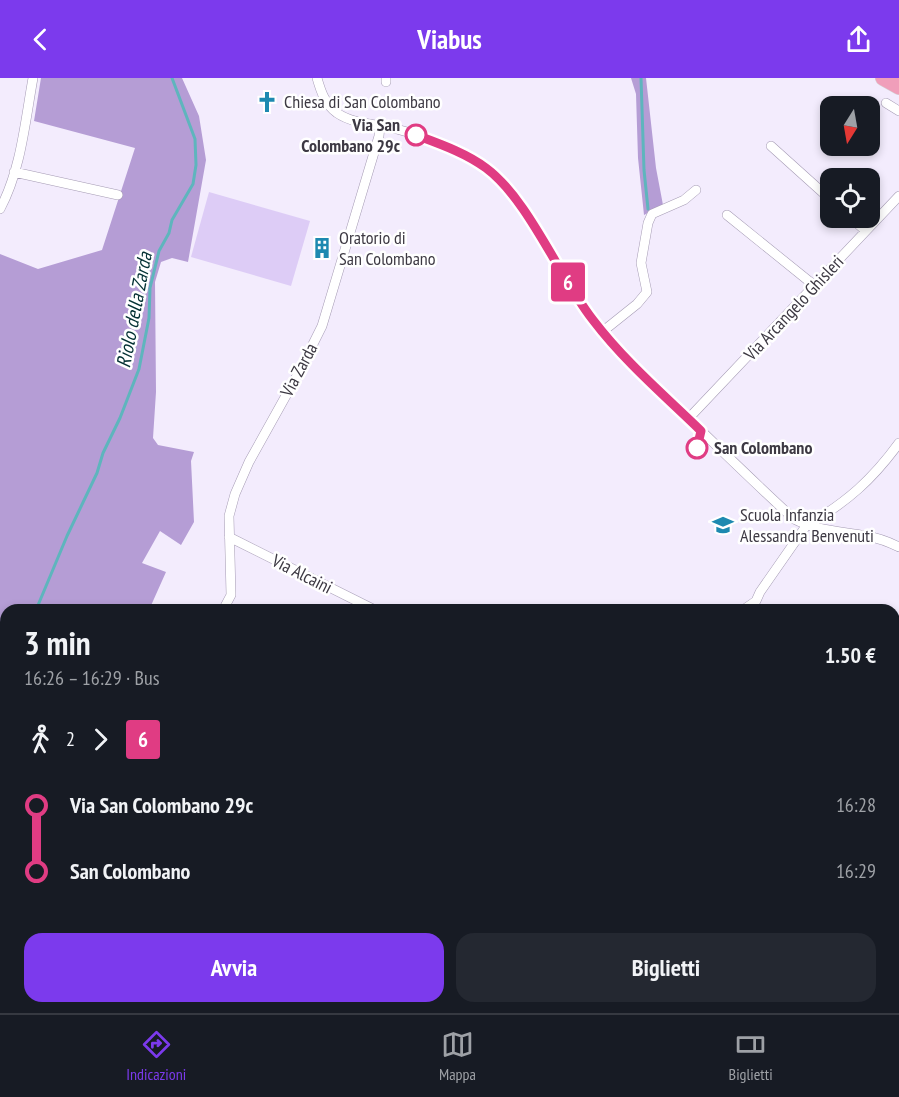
<!DOCTYPE html>
<html lang="it">
<meta charset="utf-8">
<style>
body{margin:0;font-family:"PT Sans Narrow",sans-serif;background:#242831;color:#f1f3f6;height:100vh;display:flex;flex-direction:column;font-size:22px;white-space:nowrap}
*{box-sizing:border-box;margin:0}
p{font-size:20px;color:#9ea1a6}
.icon{flex:none;width:33px;height:33px;fill:none;stroke:currentColor;stroke-width:2;stroke-linecap:round;stroke-linejoin:round}
.map{position:relative;flex:1;overflow:hidden}
.panel{position:absolute;left:0px;top:526px;width:900px;height:410px;display:flex;flex-direction:column;background:#171b24;border-radius:18px 18px 0 0;box-shadow:0 3px 9px #0003}
.panel>*{flex:none}
.badge{padding:0 12px;border-radius:4px;font-size:21px;line-height:39px}
.needle{width:39px;rotate:191deg}
.buttons{position:absolute;left:820px;top:18px;display:grid;gap:12px}
.buttons a{display:grid;place-items:center;width:60px;height:60px;border-radius:12px;background:#171b24;box-shadow:0 3px 9px #0003;font-size:30px}
.map>.badge{position:absolute;translate:-50% -50%;box-shadow:0 0 0 3px #fff}
.legs{display:flex;align-items:center;gap:9px;height:66px;padding:0 24px;font-size:20px}
.legs p{margin-inline-start:auto}
.head{display:flex;align-items:center;justify-content:space-between;height:102px;padding:0 24px}
h1{font-size:33px;font-weight:600;line-height:45px}
.cta{display:flex;gap:12px;margin-top:auto;padding:12px 24px}
.cta a{flex:1;height:69px;border-radius:18px;background:#7c3aed;color:#fff;font-size:24px;font-weight:600;line-height:69px;text-align:center}
.cta a+a{background:#242831;color:#f1f3f6}
ul{padding:0 24px;list-style:none}
li{display:flex;align-items:center;gap:21px;height:66px;font-size:22px}
li i{display:grid;place-items:center;width:9px;height:100%;margin:0 8px;background:currentColor}
li i::after{content:'';width:15px;height:15px;margin:-8px;border:4px solid;border-radius:50%;background:#171b24}
li p{margin-inline-start:auto}
li:first-child i{background:linear-gradient(#0000 50%,currentColor 0)}
li:last-child i{background:linear-gradient(currentColor 50%,#0000 0)}
header{display:flex;justify-content:space-between;align-items:center;height:78px;padding:0 24px;background:#7c3aed;color:#fff;font-size:27px;font-weight:600}
.dock{display:flex;justify-content:space-around;align-items:center;height:84px;border-top:2px solid #363941;background:#171b24;font-size:16px;color:#9ea1a6}
.dock a{display:grid;justify-items:center;gap:3px}
.dock .selected{color:#7c3aed}
.map>svg:first-child{display:block}
.green{fill:#ddccf6}
.forest{fill:#b59dd5}
.lines{fill:none;stroke-linecap:round;stroke-linejoin:round}
.stream{stroke:#5eb5bd;stroke-width:3}
.minor-casing{stroke:#a59bb4;stroke-width:10}
.trunk-casing{stroke:#d4d3d6;stroke-width:16}
.minor{stroke:#fff;stroke-width:9}
.trunk{stroke:#f09eba;stroke-width:15}
.line-1-casing{stroke:#fff;stroke-width:14}
.line-1{stroke:#e03c83;stroke-width:9}
.stop-1-dot{fill:#fff;stroke:#e03c83;stroke-width:3}
.labels{text-anchor:middle;stroke-width:5;stroke-linejoin:round;paint-order:stroke}
.poi-label{font-size:18px;fill:#3d3943;stroke:#fff;text-anchor:start}
.stop-label{font-size:18px;font-weight:bold;fill:#3d3943;stroke:#fff;text-anchor:end}
.street-label{font-size:18px;fill:#3d3943;stroke:#fff}
.water-label{font-size:20px;font-style:italic;fill:#043134;stroke:#fff}
</style>
<header><svg class="icon" aria-label="back" viewBox="0 0 24 24"><path d="M15 5l-7 7 7 7"/></svg>Viabus<svg class="icon" aria-label="share" viewBox="0 0 24 24"><path d="M12 15V3M7 8l5-5 5 5M5 13v7h14v-7"/></svg></header>
<div class="map">
<svg width="899" height="935" viewBox="0 0 899 935">
<rect width="100%" height="100%" fill="#f3ecfd"/>
<path class="green" d="M209 114 310 143 291 208 191 179Z"/>
<path class="forest" d="M41 0H182L199 38 206 82 188 184 172 180 161 184 155 204 156 314 153 360 158 367 194 374 191 383 194 444 181 467 160 453 142 485 166 494 149 532H6V763L0 778V176L38 191 102 172 135 70 34 43Z
M631 0H646L656 90 663 127 644 137 638 80 636 16Z
M324 930H436L430 935H328Z"/>
<g class="lines">
<path class="stream" d="M641 0 644 92 648 131
M36 532 67 458 97 395 103 375 120 340 139 291 149 240 150 210 159 173 169 155 172 142 193 106 196 87 195 61 172 0
M0 678 6 661
M812 935 814 930"/>
<defs>
<path id="minor" d="M317 0C321 14 325 26 337 35 353 46 375 46 393 50 423 58 464 72 488 92 530 126 559 195 591 240 618 279 655 309 689 341 723 374 758 408 794 441 817 453 841 453 867 458 878 460 889 464 899 469
M386 4V0
M886 25 899 33
M771 68 831 122
M14 94 118 117
M0 131C21 92 25 44 33 0
M727 137 815 208
M851 140 866 153
M602 254 637 226 647 214 641 185 648 145 652 136 684 122 696 112
M688 341 899 118
M808 447C848 423 872 402 899 365
M229 459 375 532
M223 532 231 517 229 438 235 416 249 384 298 296 322 248 379 58 380 48
M743 532 756 523 760 514 806 448
M894 725 899 718
M894 784 899 786
M0 833 6 830
M313 930 317 935
M678 930 679 935
M218 935 220 930"/>
<path id="trunk" d="M883 0 899 9"/>
</defs>
<use href="#minor" class="minor-casing"/>
<use href="#trunk" class="trunk-casing"/>
<use href="#minor" class="minor"/>
<use href="#trunk" class="trunk"/>
</g>
<g class="lines">
<defs>
<path id="line-1" d="M416 57C440 66 466 75 486 90 529 122 559 199 593 242 625 284 664 317 701 353L697 370"/>
</defs>
<use href="#line-1" class="line-1-casing"/>
<use href="#line-1" class="line-1"/>
</g>
<defs>
<symbol id="church-bare" viewBox="-9 -9 18 18"><path d="M-1.2-6h2.4v3.5h3.3v2.4h-3.3V6h-2.4V-.1h-3.3v-2.4h3.3Z" fill="#1d89b0" stroke="#fff" stroke-width="2.5" paint-order="stroke"/></symbol>
<symbol id="building-bare" viewBox="-9 -9 18 18"><path d="M-4-6H4V6H1V3H-1V6H-4ZM-2.5-4.3h1.7v1.8h-1.7ZM.8-4.3h1.7v1.8H.8ZM-2.5-1h1.7V.8h-1.7ZM.8-1h1.7V.8H.8Z" fill="#1d89b0" stroke="#fff" stroke-width="2.5" paint-order="stroke"/></symbol>
<symbol id="school-bare" viewBox="-9 -9 18 18"><path d="M0-5L7-2L0 1L-7-2ZM-4 1L0 2.5L4 1V4Q0 6-4 4Z" fill="#1d89b0" stroke="#fff" stroke-width="2.5" paint-order="stroke"/></symbol>
</defs>
<g fill-rule="evenodd">
<use href="#church-bare" x="252" y="9" width="30" height="30"/>
<use href="#building-bare" x="307" y="155" width="30" height="30"/>
<use href="#school-bare" x="708" y="432" width="30" height="30"/>
</g>
<g class="stop-1-dot">
<circle cx="416" cy="57" r="10"/>
<circle cx="697" cy="370" r="10"/>
</g>
<g class="labels">
<g class="poi-label">
<text x="284" y="30">Chiesa di San Colombano</text>
<text x="339" y="166">Oratorio di<tspan x="339" dy="21">San Colombano</tspan></text>
<text x="740" y="443">Scuola Infanzia<tspan x="740" dy="21">Alessandra Benvenuti</tspan></text>
</g>
<g class="stop-label">
<text x="400" y="53">Via San<tspan x="400" dy="21">Colombano 29c</tspan></text>
<text x="714" y="376" text-anchor="start">San Colombano</text>
</g>
<g class="street-label">
<text transform="translate(794 230) rotate(-47)" y="6">Via Arcangelo Ghisleri</text>
<text transform="translate(299 292) rotate(-62)" y="6">Via Zarda</text>
<text transform="translate(302 496) rotate(27)" y="6">Via Alcaini</text>
</g>
<g class="water-label">
<text transform="translate(134 232) rotate(-79)" y="7">Riolo della Zarda</text>
</g>
</g>
</svg>
<div class="buttons">
<a><svg class="needle" viewBox="-14 -14 28 28"><path d="M0-13l5 13h-10z" fill="#e53935"/><path d="M0 13l5-13h-10z" fill="#9ea1a6"/></svg></a>
<a><svg class="icon" aria-label="locate" viewBox="0 0 24 24"><circle cx="12" cy="12" r="6"/><path d="M12 2v4M12 18v4M2 12h4M18 12h4"/></svg></a>
</div>
<b class="badge" style="left:568px;top:204px;background:#e03c83;color:#fff">6</b>
<section class="panel">
<div class="head"><div><h1>3 min</h1><p>16:26 – 16:29 · Bus</p></div><b>1.50 €</b></div>
<div class="legs"><svg class="icon" aria-label="walk" viewBox="0 0 24 24"><circle cx="13" cy="4" r="2"/><path d="M13 8l-2 6 4 7M11 14l-3 7M7 12l3-4h3l4 4"/></svg>2<svg class="icon" aria-label="forward" viewBox="0 0 24 24"><path d="M9 5l7 7-7 7"/></svg><b class="badge" style="background:#e03c83;color:#fff">6</b></div>
<ul>
<li><i style="color:#e03c83"></i><b>Via San Colombano 29c</b><p>16:28</p></li>
<li><i style="color:#e03c83"></i><b>San Colombano</b><p>16:29</p></li>
</ul>
<div class="cta"><a>Avvia</a><a>Biglietti</a></div>
</section>
</div>
<nav class="dock">
<a class="selected"><svg class="icon" aria-label="directions" viewBox="0 0 24 24"><path d="M12 3l9 9-9 9-9-9zM9 14v-3h6M13 9l2 2-2 2"/></svg>Indicazioni</a>
<a><svg class="icon" aria-label="map" viewBox="0 0 24 24"><path d="M3 6l6-2 6 2 6-2v14l-6 2-6-2-6 2zM9 4v14M15 6v14"/></svg>Mappa</a>
<a><svg class="icon" aria-label="tickets" viewBox="0 0 24 24"><path d="M3 7h18v10H3zM15 7v10"/></svg>Biglietti</a>
</nav>
